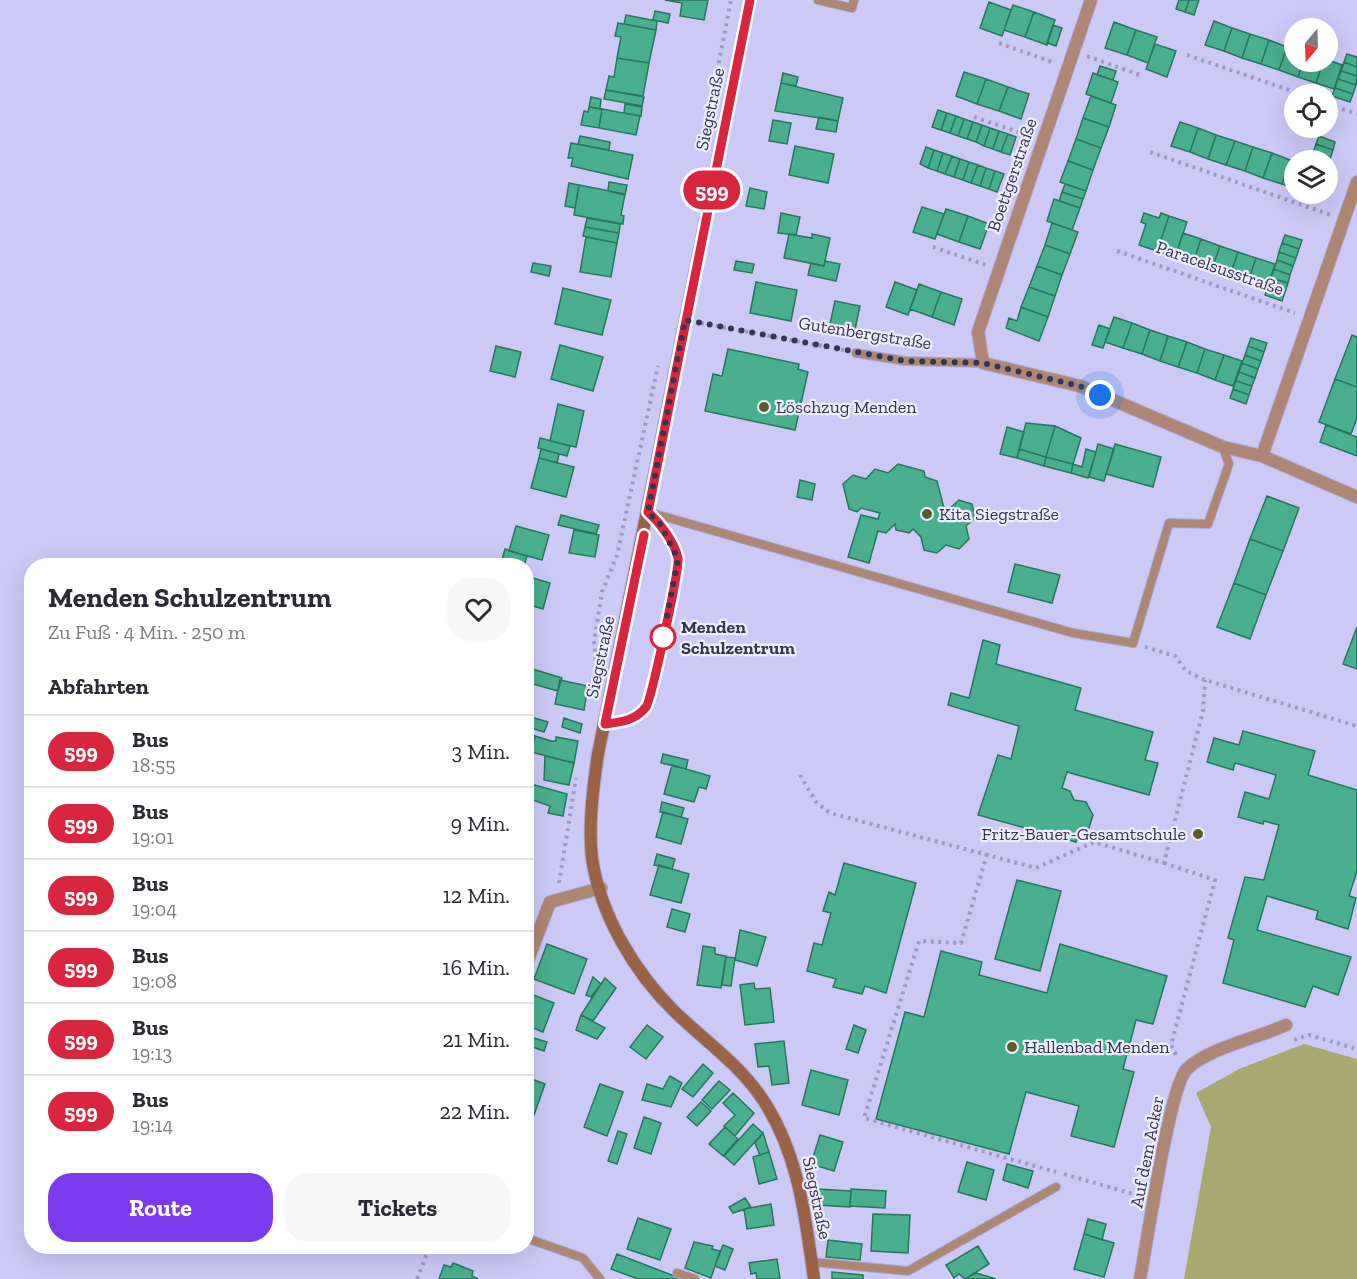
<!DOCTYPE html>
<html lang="de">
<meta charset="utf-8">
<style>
body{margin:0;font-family:"Zilla Slab",serif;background:#f7f7f7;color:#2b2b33;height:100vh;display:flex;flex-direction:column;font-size:22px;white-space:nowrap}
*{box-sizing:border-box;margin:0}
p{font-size:20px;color:#7c7c81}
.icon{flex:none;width:33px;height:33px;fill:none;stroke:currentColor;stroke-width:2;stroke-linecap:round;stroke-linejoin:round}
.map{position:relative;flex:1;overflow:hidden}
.side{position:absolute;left:24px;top:558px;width:510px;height:696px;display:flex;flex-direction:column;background:#fff;border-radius:24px;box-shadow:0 6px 24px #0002}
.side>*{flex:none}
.badge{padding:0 12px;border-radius:20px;font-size:21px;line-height:39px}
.needle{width:39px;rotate:199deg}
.tools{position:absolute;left:1284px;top:18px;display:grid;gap:12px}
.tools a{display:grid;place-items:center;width:54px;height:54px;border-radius:50%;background:#fff;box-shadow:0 6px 24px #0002;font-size:30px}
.you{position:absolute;width:30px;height:30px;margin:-15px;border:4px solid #fff;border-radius:50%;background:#1a73e8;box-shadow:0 0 0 9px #1a73e833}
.map>.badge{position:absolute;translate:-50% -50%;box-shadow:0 0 0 3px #fff}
h2{padding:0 24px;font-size:22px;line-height:54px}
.round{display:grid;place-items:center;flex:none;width:63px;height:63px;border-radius:24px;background:#f7f7f7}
.headline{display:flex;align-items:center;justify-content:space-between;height:102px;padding:0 24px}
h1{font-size:28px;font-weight:800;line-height:45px}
.cta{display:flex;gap:12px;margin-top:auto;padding:12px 24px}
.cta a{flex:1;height:69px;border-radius:24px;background:#7c3aed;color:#fff;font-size:24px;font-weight:800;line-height:69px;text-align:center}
.cta a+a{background:#f7f7f7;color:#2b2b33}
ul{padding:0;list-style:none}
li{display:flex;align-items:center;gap:18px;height:72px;padding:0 24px;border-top:2px solid #e1e1e2}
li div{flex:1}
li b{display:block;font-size:22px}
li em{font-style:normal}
li .badge{min-width:66px;font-weight:700;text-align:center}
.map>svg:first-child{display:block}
.grass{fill:#a8a970}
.building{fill:#49af8e;stroke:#27765e;stroke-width:1.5}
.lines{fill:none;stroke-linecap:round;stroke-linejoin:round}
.service-casing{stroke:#aca8d3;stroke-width:10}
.minor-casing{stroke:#aca8d3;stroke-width:14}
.secondary-casing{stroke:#aca8d3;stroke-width:14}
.path{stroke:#9e9ac3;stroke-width:4;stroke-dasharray:3 4.5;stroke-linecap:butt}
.service{stroke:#ad8773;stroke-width:8}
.minor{stroke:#ad8773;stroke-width:12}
.secondary{stroke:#9a6346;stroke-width:12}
.line-casing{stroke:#fff;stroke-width:14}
.line{stroke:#d7263d;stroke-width:9}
.walk{stroke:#383453;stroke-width:6;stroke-dasharray:0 10.8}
.poi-dot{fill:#5b5c29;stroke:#efeefe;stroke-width:2}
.stop-dot{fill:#fff;stroke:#d7263d;stroke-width:3}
.labels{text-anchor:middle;stroke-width:4.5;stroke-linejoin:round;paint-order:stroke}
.street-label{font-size:18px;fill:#383453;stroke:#efeefe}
.poi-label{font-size:18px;fill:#383453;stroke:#efeefe;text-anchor:start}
.stop-label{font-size:18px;font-weight:bold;fill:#383453;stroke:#efeefe;text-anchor:start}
</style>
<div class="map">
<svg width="1357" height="1279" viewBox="0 0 1357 1279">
<rect width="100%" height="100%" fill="#cdc9f7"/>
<path class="grass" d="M1304 1044 1357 1059V1279H1184L1211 1127 1196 1093 1239 1069Z"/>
<path class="building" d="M665 0H708L704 20 680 16 682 3Z
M1179 0H1189L1185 12 1176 9Z
M1189 0H1199L1194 15 1185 12Z
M989 2 1011 10 1002 36 980 28Z
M1013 5 1034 12 1025 37 1004 30Z
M655 11 670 14 668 23 653 20Z
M1034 12 1055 20 1047 45 1025 37Z
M626 15 657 21 656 30 624 24Z
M1214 21 1232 28 1224 51 1205 45Z
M1114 22 1136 30 1127 55 1105 48Z
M618 23 656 30 649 63 617 58 621 37 615 36Z
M1053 25 1062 28 1056 46 1047 43Z
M1232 28 1250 34 1242 58 1224 51Z
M1136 30 1157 37 1148 63 1127 55Z
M1250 34 1269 40 1261 64 1242 58Z
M1269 40 1287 47 1279 70 1261 64Z
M1155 44 1176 51 1167 77 1146 69Z
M1287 47 1294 49V62H1303L1298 77 1279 70Z
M1347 54 1357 57V67L1344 62Z
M617 58 649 63 643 96 606 90 609 76 614 77Z
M1328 60 1342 65 1334 89 1316 83 1323 62Z
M1303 62H1323L1316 83 1298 77Z
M1344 62 1357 67V76L1341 71Z
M1100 66 1116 71 1113 80 1097 75Z
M1341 71 1357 76 1356 85 1338 79Z
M964 72 986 79 977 104 956 96Z
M783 73 798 77 796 86 781 83Z
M1093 73 1118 82 1111 103 1086 94Z
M986 79 1008 87 999 111 977 104Z
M1338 79 1356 85 1353 94 1335 88Z
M781 83 843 98 838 121 775 111Z
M1008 87 1029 94 1021 119 999 111Z
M1335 88 1353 94 1350 102 1332 96Z
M606 90 644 97 642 106 604 99Z
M1091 96 1116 105 1109 127 1083 118Z
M591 97 601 99 600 109 589 107Z
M625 104 642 107 641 116 624 113Z
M589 107 602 109 599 128 581 125 584 111 588 112Z
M602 109 640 116 636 135 599 128Z
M938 110 947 113 941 130 932 127Z
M947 113 956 116 950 133 941 130Z
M956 116 964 119 958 136 950 133Z
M819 117 838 121 836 132 816 129Z
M1083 118 1109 127 1101 148 1076 139Z
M964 119 973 122 967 139 958 136Z
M773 120 791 123 787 144 769 141Z
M973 122 982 125 976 142 967 139Z
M1180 122 1198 128 1190 152 1171 146Z
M982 125 990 128 984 146 976 142Z
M990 128 999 131 993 149 984 146Z
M1198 128 1216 135 1208 159 1190 152Z
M999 131 1008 134 1001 152 993 149Z
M1008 134 1016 137 1010 155 1001 152Z
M1216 135 1235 141 1226 165 1208 159Z
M580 136 610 142 609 150 578 144Z
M1319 136 1335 142 1333 150 1316 144Z
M1076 139 1101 148 1093 170 1068 161Z
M1235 141 1253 147 1245 171 1226 165Z
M571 143 633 155 628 179 571 166 573 158H568Z
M1316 144 1333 150 1330 159 1313 153Z
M795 146 834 154 828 183 789 175Z
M926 147 934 150 928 168 920 164Z
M1253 147 1272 153 1263 178 1245 171Z
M934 150 943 153 937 171 928 168Z
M943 153 952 156 945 174 937 171Z
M1272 153 1290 160 1282 184 1263 178Z
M952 156 960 159 954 177 945 174Z
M960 159 969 162 963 180 954 177Z
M1290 160 1294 161V188L1282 184Z
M1068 161 1093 170 1086 191 1060 182Z
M969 162 978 165 971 183 963 180Z
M978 165 986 168 980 186 971 183Z
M986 168 995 171 989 189 980 186Z
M995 171 1004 174 997 192 989 189Z
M609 182 627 185 625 195 608 191Z
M569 183 579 185 575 208 565 206Z
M1065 184 1086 191 1083 199 1062 192Z
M579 185 625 194 621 215 624 216 623 224 574 215Z
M750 188 767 192 764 209 746 206Z
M1062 192 1083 199 1080 208 1059 201Z
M1299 194H1318L1315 202 1298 196Z
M1054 199 1080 208 1072 230 1047 221Z
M922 207 944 214 935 239 913 232Z
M946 209 968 216 959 242 937 234Z
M781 213 800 217 796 235 778 233Z
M1144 213 1159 218 1161 213 1169 216 1157 251 1139 245 1146 224 1141 222Z
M968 216 989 224 980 249 959 242Z
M1169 216 1187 222 1175 257 1157 251Z
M587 218 620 224 619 233 585 227Z
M1052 223 1078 232 1070 254 1045 245Z
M585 227 619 233 617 243 583 236Z
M1183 233 1201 239 1193 263 1175 257Z
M789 234 812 238V234L830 238 824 266 784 258Z
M1285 235 1302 240 1299 249 1282 243Z
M586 237 617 243 611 277 580 272Z
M1201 239 1220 246 1212 269 1193 263Z
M1282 243 1299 249 1296 258 1279 252Z
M1045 245 1070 254 1062 275 1037 266Z
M1220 246 1238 252 1230 276 1212 269Z
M1238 252 1256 258 1248 282 1230 276Z
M1279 252 1296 258 1293 266 1277 260Z
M1256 258 1275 264 1267 288 1248 282Z
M1277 260 1293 266 1290 275 1274 269Z
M736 261 754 264 752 273 734 270Z
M825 261 840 264 836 281 808 275 811 263 824 266Z
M533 263 551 266 549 276 531 272Z
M1037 266 1062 275 1055 296 1029 287Z
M1274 269 1290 275 1288 283 1271 278Z
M1271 278 1288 283 1285 292 1268 287Z
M756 282 797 290 791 321 750 313Z
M895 282 917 290 908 315 886 307Z
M919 284 941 292 932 317 910 309Z
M1029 287 1055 296 1048 317 1021 307Z
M1268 287 1285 292 1282 301 1265 295Z
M563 288 611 300 602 335 555 324Z
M941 292 962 299 954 325 932 317Z
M835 301 860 306 854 334 829 329Z
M1021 307 1048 317 1039 341 1006 328 1009 318 1017 321Z
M1114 317 1132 323 1123 348 1105 342Z
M1132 323 1150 330 1142 354 1123 348Z
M1099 325 1110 329 1103 348 1092 345Z
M1150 330 1168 336 1160 361 1142 354Z
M1352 335 1357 337V387L1335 379Z
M1168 336 1187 342 1178 367 1160 361Z
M1251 338 1267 343 1264 352 1248 346Z
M1187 342 1205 349 1197 373 1178 367Z
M560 345 603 357 593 391 551 379Z
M496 346 521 352 515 377 490 371Z
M1248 346 1264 352 1261 361 1245 355Z
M728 349 799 364 798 369 808 372 795 430 705 411 713 374 722 376Z
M1205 349 1224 355 1215 380 1197 373Z
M1224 355 1242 361 1233 386 1215 380Z
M1245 355 1261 361 1258 369 1242 363Z
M1242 363 1258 369 1255 378 1239 372Z
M1239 372 1255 378 1252 386 1236 381Z
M1335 379 1357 387V418L1351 434 1319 422Z
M1236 381 1252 386 1249 395 1233 389Z
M1233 389 1249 395 1246 404 1230 398Z
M558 404 584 411 576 447 550 441Z
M1026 423 1055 426 1046 457 1019 449Z
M1326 425 1357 437V456L1320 442Z
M1055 426 1081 438 1073 464 1046 457Z
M1007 427 1024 432 1017 458 1000 454Z
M540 438 570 446 567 456 538 448Z
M1098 444 1114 449 1104 481 1089 477Z
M1115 444 1161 457 1153 487 1106 474Z
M541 449 559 454 557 463 539 458Z
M1019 449 1046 457 1044 466 1017 458Z
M1086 449 1096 452 1088 478 1071 473 1073 464 1082 467Z
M1046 457 1073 464 1071 473 1044 466Z
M539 458 574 467 566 497 531 488Z
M898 464 924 471 925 477 937 481 944 508 949 509 959 500 972 504 975 518 966 526 969 539 959 549 946 545 937 553 924 550 921 537 913 529 909 533 896 530 895 524 886 533 878 531 869 563 848 557 861 515 878 519 880 513 861 508 857 512 849 509 843 484 853 475 866 479 875 469 888 473Z
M800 480 815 484 812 500 797 497Z
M1267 496 1299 508 1283 551 1250 539Z
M561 515 599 525 596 534 558 525Z
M516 526 549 535 542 560 509 551Z
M574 530 599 535 595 557 569 553Z
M1250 539 1283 551 1266 595 1234 583Z
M505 549 527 556 524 566 502 560Z
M1015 564 1060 575 1052 603 1008 592Z
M526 576 550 583 543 609 526 604Z
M1234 583 1266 595 1250 639 1217 627Z
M1357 627V669L1343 664Z
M983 640 1000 645 996 664 1081 688 1075 710 1153 732 1145 760 1158 763 1149 795 1067 772 1062 788 1070 791 1074 800 1086 802 1093 815 1087 834 1079 832 1076 842 978 815 998 755 1011 759 1019 726 948 705 951 693 969 698Z
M526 667 562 678 558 691 526 682Z
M560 680 588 686 584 710 555 704Z
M531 717 548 722 544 732 528 727Z
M564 718 582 724 580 733 562 727Z
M1243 731 1315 751 1308 775 1357 790V871L1349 896 1356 898 1348 929 1316 919 1318 911 1267 896 1257 930 1351 957 1338 995 1313 986 1305 1007 1223 983 1234 940 1228 938 1245 877 1264 880 1279 825 1264 821 1263 824 1238 817 1245 792 1269 799 1276 775 1235 763 1233 770 1207 762 1214 738 1239 745Z
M526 732 535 736 531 752 526 751Z
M535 736 551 741H556V737L578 741 574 763 531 752Z
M663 754 688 760 686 769 661 763Z
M545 756 574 763 569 785 544 780Z
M672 765 710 776 706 789 699 787 694 802 664 794Z
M531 784 567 794 563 816 548 813 550 806 527 798Z
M662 802 684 808 681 817 660 812Z
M663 812 688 819 681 844 656 837Z
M657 854 675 859 672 869 654 865Z
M844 863 916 883 886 993 865 986 862 994 833 987 836 979 807 971 814 943 822 945 831 913 823 911 829 892 835 895Z
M659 865 689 874 681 903 650 895Z
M1017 880 1061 891 1040 971 995 959Z
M672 909 690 914 685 932 667 927Z
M740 930 766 937 757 966 735 960Z
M547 944 587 959 574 994 534 979Z
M1060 944 1167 976 1153 1024 1136 1020 1123 1069 1134 1072 1114 1147 1071 1136 1079 1106 1026 1092 1009 1154 876 1119 905 1012 924 1017 941 951 982 962 979 975 1047 993Z
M703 946 715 948V954L726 956 721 988 697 985Z
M726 957 735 958 731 986 722 985Z
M593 977 601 984 591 997 586 995Z
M605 978 616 988 593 1021 581 1015Z
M754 983 755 989 770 988 774 1022 745 1025 740 985Z
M528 993 554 1003 543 1032 526 1025Z
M581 1015 605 1028 597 1039 576 1030Z
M647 1025 663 1037 646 1059 630 1047Z
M854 1025 866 1030 858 1053 846 1049Z
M530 1037 547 1042 544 1051 527 1045Z
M784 1041 789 1083 772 1085 769 1066 758 1067 755 1044Z
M703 1064 713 1073 693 1097 682 1089Z
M811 1070 848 1080 839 1115 802 1105Z
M670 1076 682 1083 671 1107 642 1100 647 1084 663 1089Z
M526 1077 545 1084 534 1115 526 1112Z
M719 1081 730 1090 712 1109 702 1100Z
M600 1084 623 1092 607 1136 584 1127Z
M733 1093 754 1113 735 1136 724 1126 735 1115 723 1103Z
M701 1102 711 1111 697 1126 687 1117Z
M644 1117 661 1123 651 1154 634 1148Z
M753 1124 763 1133 734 1165 724 1156Z
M725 1127 738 1139 723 1156 709 1144Z
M618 1131 627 1134 617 1164 608 1161Z
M763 1133 769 1152 760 1155 755 1143Z
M820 1135 843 1142 834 1171 811 1164Z
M769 1152 777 1179 759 1184 753 1157Z
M967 1162 994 1170 986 1200 958 1192Z
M1007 1164 1033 1171 1028 1188 1003 1180Z
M817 1189 851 1191 850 1207 816 1205Z
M851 1189 886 1191 885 1208 850 1206Z
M745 1198 751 1207 733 1213 729 1207Z
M771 1204 774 1225 747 1229 744 1209Z
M873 1214 910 1215 908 1253 871 1251Z
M638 1218 671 1229 660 1260 627 1249Z
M1088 1219 1106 1224 1102 1240 1084 1234Z
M1084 1234 1114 1243 1104 1277 1074 1269Z
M828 1240 862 1244 860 1260 826 1257Z
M694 1242 713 1246 712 1249 720 1251 711 1278 685 1268Z
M723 1245 733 1249 725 1270 715 1266Z
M978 1246 989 1264 965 1279 959 1274 954 1278 946 1265Z
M617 1254 682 1279H638L611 1269Z
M777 1259 780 1279H757L756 1273 751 1274 749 1263Z
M453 1263 473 1271 472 1276 478 1279H439L444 1265 451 1267Z
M832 1272 863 1275V1279H832Z
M976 1273 996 1279H965Z"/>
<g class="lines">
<defs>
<path id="service" d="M818 0 852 8 854 0
M856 353 905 361 983 363
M648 512 1073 633 1133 643 1169 523 1208 524 1229 464 1223 447
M605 724C621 722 635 721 646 707 651 701 680 567 678 558 674 542 660 523 648 512
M526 1238 583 1258 600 1279
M812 1262 908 1271 1056 1187
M677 1273 695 1279"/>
<path id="minor" d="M1091 0 978 332 983 363 1080 386 1223 447 1262 456 1357 497
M1262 456 1357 182
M526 965 550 902 601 888
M1140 1279C1147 1243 1169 1090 1186 1070 1207 1048 1258 1038 1286 1025"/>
<path id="secondary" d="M750 0 598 754C593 786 588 825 592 858 600 914 634 972 675 1012 703 1039 736 1062 759 1094 798 1149 805 1214 814 1279"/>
</defs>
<use href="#service" class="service-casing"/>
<use href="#minor" class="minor-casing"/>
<use href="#secondary" class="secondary-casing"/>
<path class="path" d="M999 43 1055 63
M1187 55 1301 94
M1087 56 1143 76
M1328 104 1357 114
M974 117 1030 136
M703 144 731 0
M1150 152 1331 215
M933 247 986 265
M1117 251 1295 313
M701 323 844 350
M1145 647 1175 656 1186 671 1205 680 1357 726
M597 674 594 641 602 592 617 555 658 366
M800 775 816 802 830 813 1036 868 1094 842 1164 863 1203 711 1205 680
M987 854 961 943 919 941 864 1118 1056 1172
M1164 863 1215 880 1171 1045 1178 1058
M559 883 576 778
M1294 1040 1309 1035 1357 1049
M1064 1174 1140 1196
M417 1279 430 1246"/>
<use href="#service" class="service"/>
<use href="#minor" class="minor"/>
<use href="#secondary" class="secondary"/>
</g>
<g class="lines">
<defs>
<path id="line" d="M644 535 605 724C621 722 635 721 646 707 651 701 680 567 678 558 674 541 660 523 648 512L750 0"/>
</defs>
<use href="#line" class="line-casing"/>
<use href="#line" class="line"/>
<path class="walk" d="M663 637 678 559 660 524 648 512 685 320 905 361 983 363 1080 386 1100 395"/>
</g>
<g class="poi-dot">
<circle cx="764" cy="407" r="6"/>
<circle cx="927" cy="514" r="6"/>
<circle cx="1198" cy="834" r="6"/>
<circle cx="1012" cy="1047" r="6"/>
</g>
<circle class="stop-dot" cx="663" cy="637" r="12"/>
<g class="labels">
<g class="street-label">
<text transform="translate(710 109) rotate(-78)" y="6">Siegstraße</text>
<text transform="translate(1012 175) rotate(-71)" y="6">Boettgerstraße</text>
<text transform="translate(1220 268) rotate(19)" y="6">Paracelsusstraße</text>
<text transform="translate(865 333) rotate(9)" y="6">Gutenbergstraße</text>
<text transform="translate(600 657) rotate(-78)" y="6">Siegstraße</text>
<text transform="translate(1147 1152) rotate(-79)" y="6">Auf dem Acker</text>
<text transform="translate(817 1198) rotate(78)" y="6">Siegstraße</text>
</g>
<g class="poi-label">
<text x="776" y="413">Löschzug Menden</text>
<text x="939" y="520">Kita Siegstraße</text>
<text x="1186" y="840" text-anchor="end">Fritz-Bauer-Gesamtschule</text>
<text x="1024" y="1053">Hallenbad Menden</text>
</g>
<g class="stop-label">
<text x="681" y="633">Menden<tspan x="681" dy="21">Schulzentrum</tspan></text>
</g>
</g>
</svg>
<div class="tools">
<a><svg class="needle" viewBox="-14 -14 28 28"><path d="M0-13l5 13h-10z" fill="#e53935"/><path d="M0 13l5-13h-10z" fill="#7c7c81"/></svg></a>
<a><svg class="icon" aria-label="locate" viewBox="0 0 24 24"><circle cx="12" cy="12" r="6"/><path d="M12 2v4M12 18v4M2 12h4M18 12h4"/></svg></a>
<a><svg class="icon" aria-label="layers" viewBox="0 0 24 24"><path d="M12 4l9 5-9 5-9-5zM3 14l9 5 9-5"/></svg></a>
</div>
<div class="you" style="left:1100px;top:395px"></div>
<b class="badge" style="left:712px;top:190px;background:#d7263d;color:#fff">599</b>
<section class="side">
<div class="headline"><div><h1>Menden Schulzentrum</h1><p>Zu Fuß · 4 Min. · 250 m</p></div><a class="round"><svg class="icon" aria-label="heart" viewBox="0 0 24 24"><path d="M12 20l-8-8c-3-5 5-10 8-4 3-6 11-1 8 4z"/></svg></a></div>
<h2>Abfahrten</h2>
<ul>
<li><span class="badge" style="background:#d7263d;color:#fff">599</span><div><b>Bus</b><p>18:55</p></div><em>3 Min.</em></li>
<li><span class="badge" style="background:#d7263d;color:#fff">599</span><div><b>Bus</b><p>19:01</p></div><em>9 Min.</em></li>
<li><span class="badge" style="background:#d7263d;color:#fff">599</span><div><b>Bus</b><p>19:04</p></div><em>12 Min.</em></li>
<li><span class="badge" style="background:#d7263d;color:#fff">599</span><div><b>Bus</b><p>19:08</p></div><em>16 Min.</em></li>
<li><span class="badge" style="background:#d7263d;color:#fff">599</span><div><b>Bus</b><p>19:13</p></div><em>21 Min.</em></li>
<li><span class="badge" style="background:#d7263d;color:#fff">599</span><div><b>Bus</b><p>19:14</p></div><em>22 Min.</em></li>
</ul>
<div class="cta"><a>Route</a><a>Tickets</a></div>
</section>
</div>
